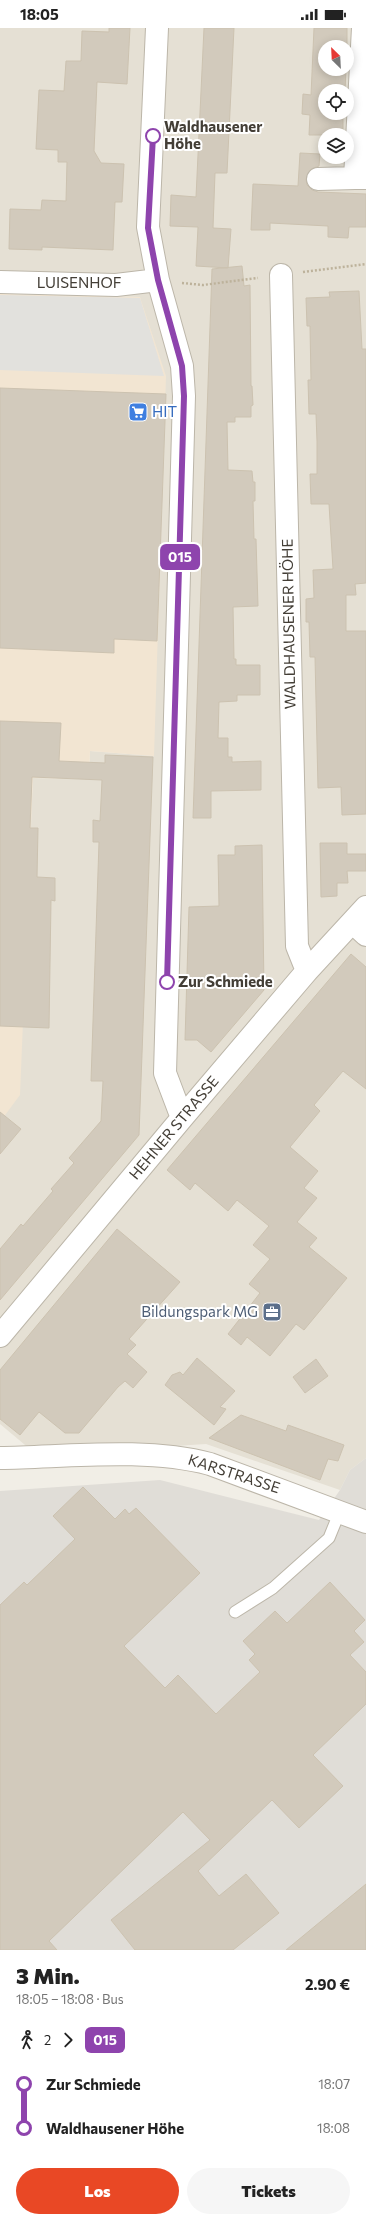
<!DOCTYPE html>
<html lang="de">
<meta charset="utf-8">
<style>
body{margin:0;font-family:Commissioner,sans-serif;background:#f6f6f6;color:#222;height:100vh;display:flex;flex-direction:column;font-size:15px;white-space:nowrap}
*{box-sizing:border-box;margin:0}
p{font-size:13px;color:#767676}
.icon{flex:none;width:22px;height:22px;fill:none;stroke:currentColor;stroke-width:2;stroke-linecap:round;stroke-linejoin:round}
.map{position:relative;height:1922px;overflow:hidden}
.side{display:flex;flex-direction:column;background:#fff;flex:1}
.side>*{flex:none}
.badge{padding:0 8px;border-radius:6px;font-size:14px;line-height:26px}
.needle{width:26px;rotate:336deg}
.fabs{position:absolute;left:318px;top:12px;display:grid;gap:8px}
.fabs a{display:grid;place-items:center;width:36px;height:36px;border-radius:50%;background:#fff;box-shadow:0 2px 10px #0003;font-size:20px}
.map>.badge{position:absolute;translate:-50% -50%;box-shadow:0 0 0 2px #fff}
.legs{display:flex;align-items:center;gap:6px;height:44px;padding:0 16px;font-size:13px}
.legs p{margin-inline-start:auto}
.overview{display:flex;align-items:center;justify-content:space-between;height:68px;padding:0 16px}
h1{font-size:22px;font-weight:800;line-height:30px}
.cta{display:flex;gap:8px;margin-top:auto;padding:8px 16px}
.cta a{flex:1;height:46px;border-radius:24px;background:#e94825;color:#fff;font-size:16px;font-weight:800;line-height:46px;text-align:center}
.cta a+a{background:#f6f6f6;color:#222}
ul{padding:0 16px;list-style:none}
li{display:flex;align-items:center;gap:14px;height:44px;font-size:15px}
li i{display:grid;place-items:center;width:6px;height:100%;margin:0 5px;background:currentColor}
li i::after{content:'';width:10px;height:10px;margin:-5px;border:3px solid;border-radius:50%;background:#fff}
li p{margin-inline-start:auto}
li:first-child i{background:linear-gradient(#0000 50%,currentColor 0)}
li:last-child i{background:linear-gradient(currentColor 50%,#0000 0)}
.status{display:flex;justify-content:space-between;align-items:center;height:28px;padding:0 20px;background:#fff;direction:ltr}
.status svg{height:11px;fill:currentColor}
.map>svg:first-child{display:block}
.residential{fill:#e5e0d4;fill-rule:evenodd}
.commercial{fill:#f2e5d2}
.industrial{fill:#e0ddd7}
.parking{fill:#e2e1dd}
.building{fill:#d2cabc;stroke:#ccc2b0}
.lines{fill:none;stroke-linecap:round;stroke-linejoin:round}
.service-casing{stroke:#bcb6a9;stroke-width:13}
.minor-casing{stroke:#bcb6a9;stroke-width:24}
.path{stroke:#bdb29b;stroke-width:2.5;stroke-dasharray:2 2;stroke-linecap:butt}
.service{stroke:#fff;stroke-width:11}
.minor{stroke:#fff;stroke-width:22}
.line-1-casing{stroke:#fff;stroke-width:9}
.line-1{stroke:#8e44ad;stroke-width:6}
.stop-1-dot{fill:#fff;stroke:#8e44ad;stroke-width:2}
.labels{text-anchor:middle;stroke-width:4;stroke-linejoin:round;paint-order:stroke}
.stop-label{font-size:15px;font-weight:bold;fill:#433e36;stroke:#fff;text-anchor:start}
.street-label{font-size:15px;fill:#433e36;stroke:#fff}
.shop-label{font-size:15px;fill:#366cbe;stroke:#fff;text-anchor:start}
.service-label{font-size:15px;fill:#4e5e75;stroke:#fff;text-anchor:end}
</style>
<div class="status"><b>18:05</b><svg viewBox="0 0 49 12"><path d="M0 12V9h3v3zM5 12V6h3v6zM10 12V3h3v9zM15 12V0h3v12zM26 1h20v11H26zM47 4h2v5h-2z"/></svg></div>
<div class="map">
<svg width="366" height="1922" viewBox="0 0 366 1922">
<rect width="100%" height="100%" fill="#f1eee6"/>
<path class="residential" d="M0 0H366V1430L350 1442 340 1462 206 1416 37 1427 0 1396V1094L30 800 33 750 89 751 90 723 154 728 140 269 0 266ZM325 19H347V41H325ZM325 63H347V85H325ZM325 107H347V129H325Z"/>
<path class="commercial" d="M0 266 140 269 166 348 154 728 90 723 89 751 33 750 20 1067 0 1094Z"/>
<path class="industrial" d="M366 1430V1922H0V1463L160 1452 319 1492 340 1462 350 1442Z"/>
<path class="parking" d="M0 267 140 270 164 348 0 342Z"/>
<path class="building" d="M109 0H130L127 56 97 54 94 123 101 135 124 136 122 174H115L113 222 42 219V222L9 221 10 181 41 182 42 172 66 173 67 134H58V122L36 121 39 62 64 63 66 33H81L82 3 109 4Z
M204 0H234L227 145H215L213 200 231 201 228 240 196 238 198 199 170 198 171 167 196 169Z
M314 0H347V19H325V41H346L345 63H325V85H343V107H309L310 87 302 86 303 66 311 67Z
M300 125 320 126 319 138 311 141 306 151 307 157 312 162 318 164 366 166V199H349L348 210 328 209V198L270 195V202H251L253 156 298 158Z
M242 238 244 258 250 257 251 358H252L253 377 251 378V389H235V394H227L228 442 252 443 253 454H255V473H253L254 511H256L258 578 233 579 234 631H236V637H260V667H237V673L219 674 218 710H228V729H232V734L261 733V762L211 763V790H193L212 241Z
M359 263 362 321H366V555L355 556 356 567H346V603H366V786L342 787 341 759 318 760 315 629H310L309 594H306V571L314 570 313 542 333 541 329 476H311L310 446H317V413L316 386H309L308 352H311L310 298H307L306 270 330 269 329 264Z
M0 360 166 366 157 613 114 611V625L0 620Z
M0 693 61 695 59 733 105 735V727L153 729 139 1107 0 1272V1221L21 1196 23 1198 53 1163 51 1161 74 1135 69 1130 101 1093 103 1053H91L99 814H93V792L100 793 102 752 32 749 30 800H38L37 849 55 850V873L51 872 49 1000 0 998Z
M320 815H347V826H366V843H347L348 855H337V868L321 869Z
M262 817 264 962 211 1024 197 1012H185L189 879 219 878 218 827H235V818Z
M351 926 366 939V1061L343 1043 314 1077 320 1083 290 1119 318 1143 304 1160 317 1170 297 1194 317 1210 309 1219 347 1250 304 1302 296 1296 270 1328 247 1309 241 1317 228 1306 260 1265 249 1256 270 1231 253 1217 269 1198 237 1172 228 1183 195 1155 190 1162 167 1142Z
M0 1084 21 1101 0 1126Z
M117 1201 180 1254 129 1311 136 1317 127 1326 147 1344 133 1360 125 1353 118 1359 79 1405H65L39 1384 20 1407 0 1391V1342Z
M197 1330 235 1363 220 1379 226 1381 214 1397 165 1357 172 1347 180 1344 183 1347Z
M316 1331 328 1348 305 1365 293 1349Z
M241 1387 286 1403 288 1397 344 1417 338 1433 328 1431 320 1452 209 1410Z
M83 1459 115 1491 125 1481 129 1486 136 1480 200 1545 124 1618 165 1660 178 1647 216 1686 260 1644 249 1632 255 1626 243 1613 275 1583 287 1595 330 1554 365 1592 354 1603 364 1614 350 1627 366 1644V1676L313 1727 343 1758 299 1800 272 1772 198 1843 219 1868 246 1846 279 1885 233 1922H135L111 1892 210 1812 183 1784 49 1913 57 1922H0V1577L24 1554 27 1557 75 1511 53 1488Z
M366 1856V1922H286Z"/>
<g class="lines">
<defs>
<path id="service" d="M235 1584 273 1560 329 1510 340 1483"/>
<path id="minor" d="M157 0 148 199 158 252 182 338 184 368 165 1045 182 1090
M363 0 355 150H366
M318 151 355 150
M281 247 297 918 307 943
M0 254 116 257 158 252
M353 895 366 907
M0 1308 182 1090 307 943 366 879
M0 1430C67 1429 145 1419 210 1436L366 1494"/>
</defs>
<use href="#service" class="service-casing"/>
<use href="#minor" class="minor-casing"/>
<path class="path" d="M303 244 366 236
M182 255 203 257 258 250"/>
<use href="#service" class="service"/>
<use href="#minor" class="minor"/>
</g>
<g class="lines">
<defs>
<path id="line-1" d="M153 108 148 200 158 252 182 338 184 368 167 954"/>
</defs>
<use href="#line-1" class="line-1-casing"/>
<use href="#line-1" class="line-1"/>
</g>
<defs>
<symbol id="supermarket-square" viewBox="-11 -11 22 22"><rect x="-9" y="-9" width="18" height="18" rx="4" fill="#3f7fe0" stroke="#fff"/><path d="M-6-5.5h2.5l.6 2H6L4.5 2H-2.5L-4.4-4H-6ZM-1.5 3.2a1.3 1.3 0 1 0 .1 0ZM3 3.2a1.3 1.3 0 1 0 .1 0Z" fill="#fff"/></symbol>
<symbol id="office-square" viewBox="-11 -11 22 22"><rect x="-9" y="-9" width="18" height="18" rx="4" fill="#5c6f8a" stroke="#fff"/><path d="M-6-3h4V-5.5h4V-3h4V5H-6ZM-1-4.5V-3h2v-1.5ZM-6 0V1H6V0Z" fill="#fff"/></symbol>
</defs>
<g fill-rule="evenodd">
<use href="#supermarket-square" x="127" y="373" width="22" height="22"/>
<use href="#office-square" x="261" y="1273" width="22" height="22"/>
</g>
<g class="stop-1-dot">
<circle cx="153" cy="108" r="7"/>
<circle cx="167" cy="954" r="7"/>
</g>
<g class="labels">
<g class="stop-label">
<text x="164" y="104">Waldhausener<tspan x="164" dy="17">Höhe</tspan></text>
<text x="178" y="959">Zur Schmiede</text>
</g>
<g class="street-label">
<text x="79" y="260">LUISENHOF</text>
<text transform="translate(289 596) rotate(-91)" y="5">WALDHAUSENER HÖHE</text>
<text transform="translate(174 1100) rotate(-50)" y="5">HEHNER STRASSE</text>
<text transform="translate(234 1446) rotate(18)" y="5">KARSTRASSE</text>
</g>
<g class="shop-label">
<text x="152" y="389">HIT</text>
</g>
<g class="service-label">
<text x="258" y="1289">Bildungspark MG</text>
</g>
</g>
</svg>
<div class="fabs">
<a><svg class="needle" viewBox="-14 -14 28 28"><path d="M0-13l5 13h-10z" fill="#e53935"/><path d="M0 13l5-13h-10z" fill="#767676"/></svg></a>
<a><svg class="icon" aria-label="locate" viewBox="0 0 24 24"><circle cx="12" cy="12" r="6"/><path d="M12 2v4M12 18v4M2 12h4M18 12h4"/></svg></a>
<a><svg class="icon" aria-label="layers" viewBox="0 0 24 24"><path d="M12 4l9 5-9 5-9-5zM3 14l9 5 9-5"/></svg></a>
</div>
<b class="badge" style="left:180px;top:529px;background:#8e44ad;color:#fff">015</b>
</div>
<section class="side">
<div class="overview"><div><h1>3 Min.</h1><p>18:05 – 18:08 · Bus</p></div><b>2.90 €</b></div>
<div class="legs"><svg class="icon" aria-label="walk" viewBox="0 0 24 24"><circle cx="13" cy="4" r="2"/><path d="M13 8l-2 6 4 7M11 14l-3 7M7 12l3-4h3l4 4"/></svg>2<svg class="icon" aria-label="forward" viewBox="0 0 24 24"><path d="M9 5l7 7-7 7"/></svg><b class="badge" style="background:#8e44ad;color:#fff">015</b></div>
<ul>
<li><i style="color:#8e44ad"></i><b>Zur Schmiede</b><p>18:07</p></li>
<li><i style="color:#8e44ad"></i><b>Waldhausener Höhe</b><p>18:08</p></li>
</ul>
<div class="cta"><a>Los</a><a>Tickets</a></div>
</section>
